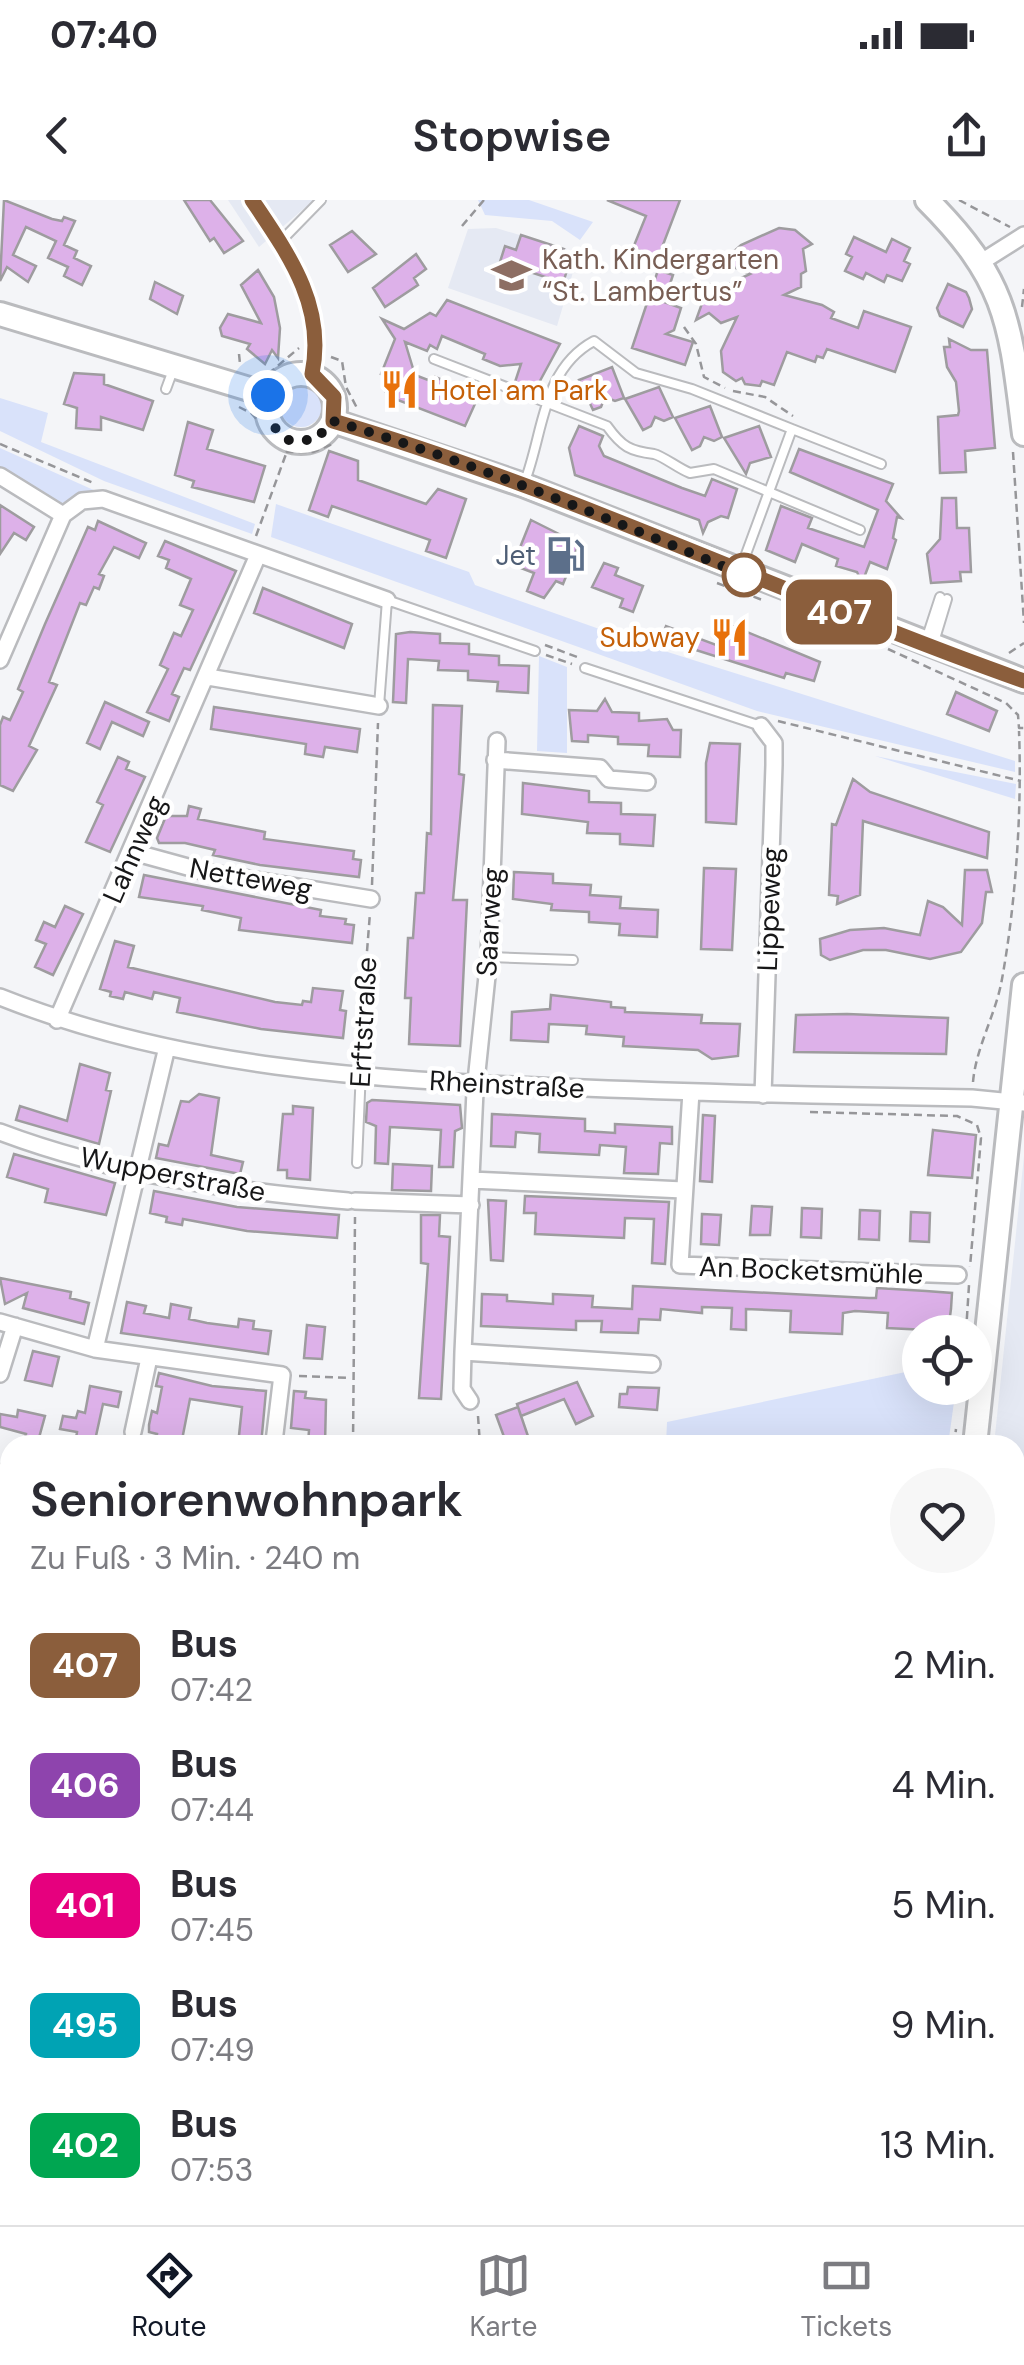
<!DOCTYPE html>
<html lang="de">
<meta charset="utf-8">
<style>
body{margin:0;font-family:"DM Sans",sans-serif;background:#f7f7f7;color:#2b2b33;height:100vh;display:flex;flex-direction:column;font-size:38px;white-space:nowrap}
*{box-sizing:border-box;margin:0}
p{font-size:32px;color:#7c7c81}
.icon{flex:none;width:55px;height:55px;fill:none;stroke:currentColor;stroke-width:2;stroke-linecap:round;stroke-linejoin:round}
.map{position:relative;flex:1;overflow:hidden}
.side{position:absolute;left:0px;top:1235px;width:1025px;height:790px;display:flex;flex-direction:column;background:#fff;border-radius:30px 30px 0 0;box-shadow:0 10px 40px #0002}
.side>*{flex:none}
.badge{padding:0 20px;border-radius:15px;font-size:35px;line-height:65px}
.tools{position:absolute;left:902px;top:1115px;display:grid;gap:20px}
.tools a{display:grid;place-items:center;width:90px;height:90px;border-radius:50%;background:#fff;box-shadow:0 10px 40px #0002;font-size:50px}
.you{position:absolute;width:50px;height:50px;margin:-25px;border:8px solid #fff;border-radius:50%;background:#1a73e8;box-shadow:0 0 0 15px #1a73e833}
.map>.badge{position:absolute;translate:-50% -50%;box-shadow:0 0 0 5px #fff}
.round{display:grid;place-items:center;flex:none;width:105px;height:105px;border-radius:52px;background:#f7f7f7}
.summary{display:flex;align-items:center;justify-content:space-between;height:170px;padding:0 30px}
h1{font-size:48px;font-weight:600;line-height:75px}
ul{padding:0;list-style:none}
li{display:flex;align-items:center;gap:30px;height:120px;padding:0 30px}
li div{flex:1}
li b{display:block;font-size:38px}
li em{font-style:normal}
li .badge{min-width:110px;font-weight:700;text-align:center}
.status{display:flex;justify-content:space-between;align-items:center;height:70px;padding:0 50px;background:#fff;direction:ltr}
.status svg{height:28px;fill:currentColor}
header{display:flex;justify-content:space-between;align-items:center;height:130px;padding:0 30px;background:#fff;font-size:45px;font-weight:600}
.dock{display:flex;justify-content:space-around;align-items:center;height:140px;border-top:2px solid #e1e1e2;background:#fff;font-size:28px;color:#7c7c81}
.dock a{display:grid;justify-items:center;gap:5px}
.dock .on{color:#111827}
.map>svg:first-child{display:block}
.built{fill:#e5e9f3}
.green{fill:#d9e2fa}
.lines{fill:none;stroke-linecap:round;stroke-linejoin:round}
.stream{stroke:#4cacad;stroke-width:5}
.building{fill:#ddb1e9;stroke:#9e9c9f;stroke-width:2.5}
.service-casing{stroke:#babbbe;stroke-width:12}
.minor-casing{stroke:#babbbe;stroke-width:20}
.secondary-casing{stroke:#babbbe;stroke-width:28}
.path{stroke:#969699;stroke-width:2.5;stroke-dasharray:8 5;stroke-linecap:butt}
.service{stroke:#fff;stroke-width:8}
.minor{stroke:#fff;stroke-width:15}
.secondary{stroke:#fff;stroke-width:22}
.line-casing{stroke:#fff;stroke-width:22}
.line{stroke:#8b5e3c;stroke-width:15}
.walk{stroke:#171718;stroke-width:10;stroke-dasharray:0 18}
.stop-dot{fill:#fff;stroke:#8b5e3c;stroke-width:5}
.labels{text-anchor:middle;stroke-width:9;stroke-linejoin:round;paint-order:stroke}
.education-label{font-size:28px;fill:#785e54;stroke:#fff;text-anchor:start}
.food-label{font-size:28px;fill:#c56008;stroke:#fff;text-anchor:start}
.service-label{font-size:28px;fill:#4e5e75;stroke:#fff;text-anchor:end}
.street-label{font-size:28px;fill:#171718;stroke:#fff}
</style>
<div class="status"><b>07:40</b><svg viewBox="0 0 49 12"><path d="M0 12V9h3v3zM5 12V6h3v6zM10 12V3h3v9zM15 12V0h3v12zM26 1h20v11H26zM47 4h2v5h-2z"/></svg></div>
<header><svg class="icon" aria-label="back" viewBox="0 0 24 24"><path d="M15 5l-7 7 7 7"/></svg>Stopwise<svg class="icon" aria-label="share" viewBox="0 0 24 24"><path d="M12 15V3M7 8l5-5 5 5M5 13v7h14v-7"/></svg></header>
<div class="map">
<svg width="1024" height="2025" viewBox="0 0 1024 2025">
<rect width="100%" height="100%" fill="#f4f5f8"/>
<path class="built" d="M228 0H314L259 47Z
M496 28 567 49 565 58 576 62 557 126 448 88 468 29Z
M1024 956V1811L1015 1820V1245H994Z"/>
<path class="green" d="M478 0H529L593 22 580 40 552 21 485 15Z
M280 206a21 21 0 1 1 42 0a21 21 0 1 1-42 0Z
M0 198 48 213 41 242 255 324 252 334 104 281 0 231Z
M0 248 98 292 55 305 0 271Z
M276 304 469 372 475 385 639 443 1015 561V572L757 511 271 337Z
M539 456 567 467V553L537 551Z
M875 556 1016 584 1015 599Z
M920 1169V1188H956L948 1245H666L667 1222Z
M41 2015H227L223 2025H29Z
M659 2015H929L938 2025H672Z"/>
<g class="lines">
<path class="stream" d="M1015 1838 1024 1836"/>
</g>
<path class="building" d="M4 0 52 19 62 21 64 17 75 21 64 45 77 51 74 58 91 66 82 85 64 76 68 67 48 58 56 41 26 27 13 55 36 66 28 82 7 67 0 81Z
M184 0H210L243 41 224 53 214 38 210 41Z
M607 0H680L658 58 633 48 646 16Z
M779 28 795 30 812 44 803 49 806 71 801 74V87L784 95 822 105 834 112 831 118 858 128 864 111 911 127 895 172 827 149 823 158 817 156 815 162 787 152 774 185 762 181 760 186 745 184 742 178 736 181 723 172 721 151 737 117 721 123 709 113 696 120 709 84 720 88 750 74 722 62 741 45Z
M352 31 376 54 348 72 330 45Z
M521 35 564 49 559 64 568 67 563 83 500 62 505 46 516 50Z
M854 37 886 52 892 39 910 48 904 61 910 64 902 81 887 75 884 82 866 73 863 79 845 71 852 57 846 54Z
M416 54 426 69 414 78 418 85 385 107 373 88Z
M258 70 274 97 280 128 278 158 272 150 265 164 247 149 250 144 222 136 220 128 228 114 261 123 241 85Z
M658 70 673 75 664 102 681 108 674 130 666 134 693 142 685 165 632 148Z
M155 82 183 96 177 114 150 99Z
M948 84 966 92 969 98 972 109 963 127 940 116 937 108Z
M447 100 560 144 535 190 515 182 521 164 500 166 483 159 485 154 442 136 437 149 430 145 427 151 405 142 415 175 433 182 435 177 479 195 465 226 395 199 386 192 392 178 381 174 395 139 382 119 404 129 430 113 436 116Z
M949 139 971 150H987L995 248 965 251 966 272 940 273 938 217 958 215 959 211 956 182 947 167 944 147H950Z
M612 167 624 198 615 201 605 197 601 207 593 210 579 180Z
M74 173 104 175V184L153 201 143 230 101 217V230L76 228 77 208 64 204Z
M659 187 673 217 664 221 655 217 651 226 643 230 625 199Z
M710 206 722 237 714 241 704 237 700 246 692 250 675 218Z
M188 222 213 230 207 249 265 266 254 302 192 287 194 281 175 275Z
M579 226 603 236 599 246 604 256 682 288 705 296 712 279 737 289 728 318 721 316 708 322 703 333 699 320 575 275 569 248Z
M759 226 771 257 750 263 746 274 724 238Z
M799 249 893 284 886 301 901 318 897 317 893 338 896 340 887 369 870 362 862 383 857 372 836 366 838 359 802 344 795 362 766 350 781 306 812 318 808 328 864 347 878 310 790 272Z
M329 251 358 261V280L426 304 438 289 466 299 446 358 426 351 430 340 332 306 328 317 309 310Z
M942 298H956L957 328H969L971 372H960L961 381 931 383 927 354 940 339Z
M0 305 34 327 26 340 14 333 0 354Z
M531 320 579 344 563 384 556 381 544 398 527 391 534 373 513 365Z
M98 321 146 343 139 358 114 347 99 374 104 376 99 389 94 387 86 405 80 403 49 482 57 485 29 546 37 550 13 591 0 585V525L3 517 10 520 23 492 18 489 45 424 88 327 95 330Z
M165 341 236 371 190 470 184 468 172 494 179 497 169 521 147 512 168 469 160 465 174 433 181 436 193 410 180 405 191 379 166 368 169 360 158 356Z
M604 363 618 368 615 375 643 386 633 412 620 407 623 399 592 387Z
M263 388 352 424 344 448 254 413Z
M725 423 820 462 814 481 786 473 784 478 661 439 666 426 716 445Z
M410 432 440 434V443L469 444V454L499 456V465L529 466 528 493 497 491 498 482 468 480V471L438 470 439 461 408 459 406 503 393 502 396 434Z
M956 492 997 511 989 531 947 514Z
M605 499 612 512 639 513V521L667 519 673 530H681L680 557 648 556 649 545 618 544V537L588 535V542L572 541 569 510 597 511Z
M105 502 149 522 143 536 112 522 100 549 87 543Z
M433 505 462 506 459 574 464 575 453 700H467L460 846 409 844 411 798H405L408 738H413L416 693H424L427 633 431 634Z
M214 507 360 529 357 552 325 547 323 557 305 554 306 544 211 529Z
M710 543 740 544 736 624 706 622V563Z
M118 557 129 562 126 569 145 577 110 652 86 642 103 605 97 602Z
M853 579 870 592 989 632 987 658 863 621 860 695 837 704 838 696 829 695 832 624 836 625Z
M523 583 589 591V602L621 603V614L655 615 653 646 620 644V634L587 633 588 622 522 614Z
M189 606 201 609 198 619 265 632 264 639 354 651 353 659 361 660 359 677 260 665 213 655 215 650 185 643H159L157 638 166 616H187Z
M704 668 736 669 732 750 701 749Z
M965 670H987L992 692H986L982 723 961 752 930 759 886 750H863L830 760 821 755 820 739 850 730 884 728 920 735 928 701 943 707 962 725Z
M514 672 553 674V683L591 685 590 695 621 697 620 708 658 710 657 737 619 735 620 724 589 722V712L551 710 552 704 513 699Z
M144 675 321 710 320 716 346 719 345 724 354 725 352 743 239 730 241 718 202 710 203 706 139 697Z
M65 706 83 714 53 775 35 767 46 744 36 740 44 722 55 727Z
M115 741 134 746 128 767 275 802 302 805 303 801 311 802 313 788 343 791 340 810 346 811 343 838 261 829 177 812 180 798 154 792 152 799 125 792 123 799 110 796 111 792 100 789Z
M551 795 611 802V807L625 808V812L702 815 701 823 740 824 738 856 712 859 698 850 623 846 624 837 586 834 587 826 549 824 548 842 511 840 512 812 550 809Z
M847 814 948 818 946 854 794 852 796 815Z
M80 864 110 873 106 890 111 891 99 944 16 920 20 906 67 921Z
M199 894 219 898 211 955 243 962 240 974 156 958 159 944 168 946 181 901 189 902Z
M372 900 460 905 462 928 455 931 453 967H439L441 930 408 928 390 927 388 964 375 963 376 926 366 922 367 903Z
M293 906 313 908 310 980 287 978V970H278L283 914H293Z
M492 914 585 919V931L615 933V924L672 927V944L660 943 658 974 624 973 626 947 600 945 599 955 539 952 540 934 516 932 515 947 491 946Z
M703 915 715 916 712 982 700 981Z
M933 930 976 935 972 978 928 975Z
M14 954 115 983 106 1015 45 1002 48 989 7 977Z
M393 964 432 966 431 991 392 990Z
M154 991 237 1007 339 1015 337 1038 247 1031 183 1019 182 1025 166 1022 167 1017 150 1013Z
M525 996 669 1002 665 1064 652 1063 654 1019 625 1018 624 1038 535 1034 536 1013H524Z
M488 1000 506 1001 503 1061 491 1060Z
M752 1006 772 1007 770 1035H750Z
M802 1008 822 1009 821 1038 801 1037Z
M860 1010 880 1011 879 1040 859 1039Z
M911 1012 930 1013 929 1042 910 1041Z
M702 1014 721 1015 719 1045 701 1044Z
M421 1015H440L439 1036 450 1037 441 1199 419 1198 428 1064 421 1063Z
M0 1078 71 1092 70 1098 89 1103 84 1124 23 1108 27 1093 5 1104Z
M633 1086 869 1098H876L877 1088 926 1091 952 1093 951 1109 948 1131 887 1128 888 1113 855 1111 843 1113 842 1134 790 1132 791 1111 746 1109V1130L731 1129 732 1108 702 1107V1113L661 1109 660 1120 639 1119 638 1133 601 1132 602 1121H576V1130L481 1126 482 1094 507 1095V1101L553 1104V1094L593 1096 592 1107 632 1109Z
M127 1102 146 1106 144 1113 169 1118 171 1104 191 1108 189 1119 207 1123 238 1127 239 1119 254 1121 253 1129 271 1131 268 1154 121 1133Z
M307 1125 325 1127 322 1159 304 1158Z
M33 1151 59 1157 52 1186 25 1180Z
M159 1173 212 1186 266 1191 261 1245H238L242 1207 190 1199 181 1245H155L157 1234 149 1232V1225L152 1211 157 1213 162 1187 156 1186Z
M577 1182 593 1216 576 1224 564 1199 521 1216 517 1204Z
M90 1186 121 1192 118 1207 103 1204 94 1245H75L77 1232 60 1229 63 1216 76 1218 78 1211 85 1213Z
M628 1187 659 1188 657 1210 619 1207 620 1194H627Z
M294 1191 306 1192 305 1198 326 1200 325 1245H308L309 1230 291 1228Z
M518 1207 531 1245H507L496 1215Z
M18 1210 45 1216 37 1245H24L26 1234 0 1227V1214L17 1217Z"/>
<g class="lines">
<defs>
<path id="service" d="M280 42 321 0
M434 159 607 226C622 247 630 251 654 254 663 256 679 269 690 273L714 269 860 330
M166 189 173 170
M792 229 881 264
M525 281C544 231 542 169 594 141L636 173 692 189 792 229 742 365
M926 440 940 397
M934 442 947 399
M585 468 761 526
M379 506 387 400 535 451
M489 757 573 760
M357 963 365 776
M1015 1459 1024 1460
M1015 1565 1024 1571
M1015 1683 1023 1668"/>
<path id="minor" d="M252 0C289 55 326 106 312 174
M983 61 1024 35
M0 276 63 315 0 460
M63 315 82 301 103 299 387 400
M208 477 379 506
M761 526 774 543V565L763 895
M495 560 600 568 609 579 647 582
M133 652 206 672 371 699
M0 797C178 868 371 880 561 887 698 893 835 896 972 898L1024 903
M57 820 258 355
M691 892 680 1065 958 1075
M0 932C111 974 231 991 348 1001
M471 980 683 990
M355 1001 471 1005
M0 1122 95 1149 282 1175 274 1242
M95 1149 167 847
M463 1152 652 1164
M0 1174 15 1126
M470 1201 462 1189 463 1152 475 891 489 757 497 541
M133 1232 149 1158
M1015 1332 1024 1333
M0 1445 10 1446
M0 1513 10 1514
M0 1769 10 1770"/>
<path id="secondary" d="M927 0C1009 82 1010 124 1024 234
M0 114 269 195
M267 208a34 34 0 1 1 68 0a34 34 0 1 1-68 0Z
M333 221 523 285 1024 481
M975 1245 1024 785
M314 2025 317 2015"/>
</defs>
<use href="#service" class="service-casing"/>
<use href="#minor" class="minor-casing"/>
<use href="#secondary" class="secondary-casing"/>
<path class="path" d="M959 0 1010 27
M462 26 484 0
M1022 107 1024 89
M684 127 696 144 704 177 725 188
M239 154 240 164
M331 157 342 161 346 187 357 208
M268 174 299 148
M733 191 765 197 793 216
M239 207 251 213 287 252H313L335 243
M0 244 96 284
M1013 252 1024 423
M256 336 286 254
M717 383 765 401
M545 445 580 458
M888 449 1006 503 1018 515 1019 528H1024
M1009 453 1024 443
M546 455 572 464
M778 521 1021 581
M372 685 378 523
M366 764 370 713
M973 882C976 847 996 814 1002 779 1016 702 1022 609 1019 531
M810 912 957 916 977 925 981 938 970 1067
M966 1132 969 1085
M299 1176 351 1178
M478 1216 480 1245
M353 1245 355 1017
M954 1245 956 1229
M0 1264 10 1265
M0 1966H10
M741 2015 756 2025
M913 2024 914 2025
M22 2025 31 2015
M161 2025 163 2015"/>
<use href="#service" class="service"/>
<use href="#minor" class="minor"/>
<use href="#secondary" class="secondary"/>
</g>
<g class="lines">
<defs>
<path id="line" d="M252 0C289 55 326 106 312 174L334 197 333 221C569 290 792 399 1024 481"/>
</defs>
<use href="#line" class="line-casing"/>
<use href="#line" class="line"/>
<path class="walk" d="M268 195 269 222 288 240H315L333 221C473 262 614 321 744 375"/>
</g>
<defs>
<symbol id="school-bare" viewBox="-9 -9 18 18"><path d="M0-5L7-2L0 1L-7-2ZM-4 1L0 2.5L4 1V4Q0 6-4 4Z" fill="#8d6e63" stroke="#fff" stroke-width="2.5" paint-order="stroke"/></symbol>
<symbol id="restaurant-bare" viewBox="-9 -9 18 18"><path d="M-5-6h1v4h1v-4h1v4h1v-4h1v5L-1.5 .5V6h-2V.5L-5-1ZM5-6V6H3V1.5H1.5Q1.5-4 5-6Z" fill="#e8710a" stroke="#fff" stroke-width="2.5" paint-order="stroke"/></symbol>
<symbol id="fuel-bare" viewBox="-9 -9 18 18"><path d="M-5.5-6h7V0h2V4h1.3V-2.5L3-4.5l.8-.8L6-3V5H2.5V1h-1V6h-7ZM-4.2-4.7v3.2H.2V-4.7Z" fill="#5c6f8a" stroke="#fff" stroke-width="2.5" paint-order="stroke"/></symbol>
</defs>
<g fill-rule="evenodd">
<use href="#school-bare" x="484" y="48" width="55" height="55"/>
<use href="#restaurant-bare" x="372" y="162" width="55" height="55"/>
<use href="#fuel-bare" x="538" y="328" width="55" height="55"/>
<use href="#restaurant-bare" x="702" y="410" width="55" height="55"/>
</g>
<circle class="stop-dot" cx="744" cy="375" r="20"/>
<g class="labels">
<g class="education-label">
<text x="542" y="69">Kath. Kindergarten<tspan x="542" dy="32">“St. Lambertus”</tspan></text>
</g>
<g class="food-label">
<text x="430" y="200">Hotel am Park</text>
<text x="700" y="447" text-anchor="end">Subway</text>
</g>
<g class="service-label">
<text x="536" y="365">Jet</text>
</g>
<g class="street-label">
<text transform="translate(134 649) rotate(-66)" y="10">Lahnweg</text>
<text transform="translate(251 678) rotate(10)" y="10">Netteweg</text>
<text transform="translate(769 709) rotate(-88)" y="10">Lippeweg</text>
<text transform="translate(489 722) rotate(-87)" y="10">Saarweg</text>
<text transform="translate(363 822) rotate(-87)" y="10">Erftstraße</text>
<text transform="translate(507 884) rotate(3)" y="10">Rheinstraße</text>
<text transform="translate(173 974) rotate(11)" y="10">Wupperstraße</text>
<text transform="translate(811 1070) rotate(2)" y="10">An Bocketsmühle</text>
</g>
</g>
</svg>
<div class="tools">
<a><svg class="icon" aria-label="locate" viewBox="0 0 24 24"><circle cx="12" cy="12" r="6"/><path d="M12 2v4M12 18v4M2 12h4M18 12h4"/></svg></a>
</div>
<div class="you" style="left:268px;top:195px"></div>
<b class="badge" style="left:839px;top:412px;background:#8b5e3c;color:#fff">407</b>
<section class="side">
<div class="summary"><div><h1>Seniorenwohnpark</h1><p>Zu Fuß · 3 Min. · 240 m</p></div><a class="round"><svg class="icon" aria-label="heart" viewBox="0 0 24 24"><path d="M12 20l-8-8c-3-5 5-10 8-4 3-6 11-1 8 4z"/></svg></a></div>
<ul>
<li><span class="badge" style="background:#8b5e3c;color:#fff">407</span><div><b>Bus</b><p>07:42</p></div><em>2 Min.</em></li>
<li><span class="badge" style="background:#8e44ad;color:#fff">406</span><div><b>Bus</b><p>07:44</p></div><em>4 Min.</em></li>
<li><span class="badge" style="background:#e6007e;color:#fff">401</span><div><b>Bus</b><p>07:45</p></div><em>5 Min.</em></li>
<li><span class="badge" style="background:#00a3b4;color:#fff">495</span><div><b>Bus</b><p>07:49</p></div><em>9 Min.</em></li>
<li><span class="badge" style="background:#00a651;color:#fff">402</span><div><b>Bus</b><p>07:53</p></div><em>13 Min.</em></li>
</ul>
</section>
</div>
<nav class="dock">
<a class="on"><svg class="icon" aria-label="directions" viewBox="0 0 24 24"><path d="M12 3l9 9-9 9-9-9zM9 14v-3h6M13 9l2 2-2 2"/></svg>Route</a>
<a><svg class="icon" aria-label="map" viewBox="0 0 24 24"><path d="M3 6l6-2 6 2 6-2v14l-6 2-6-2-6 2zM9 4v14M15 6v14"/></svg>Karte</a>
<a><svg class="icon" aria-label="tickets" viewBox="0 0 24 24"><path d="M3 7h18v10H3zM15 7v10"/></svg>Tickets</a>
</nav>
